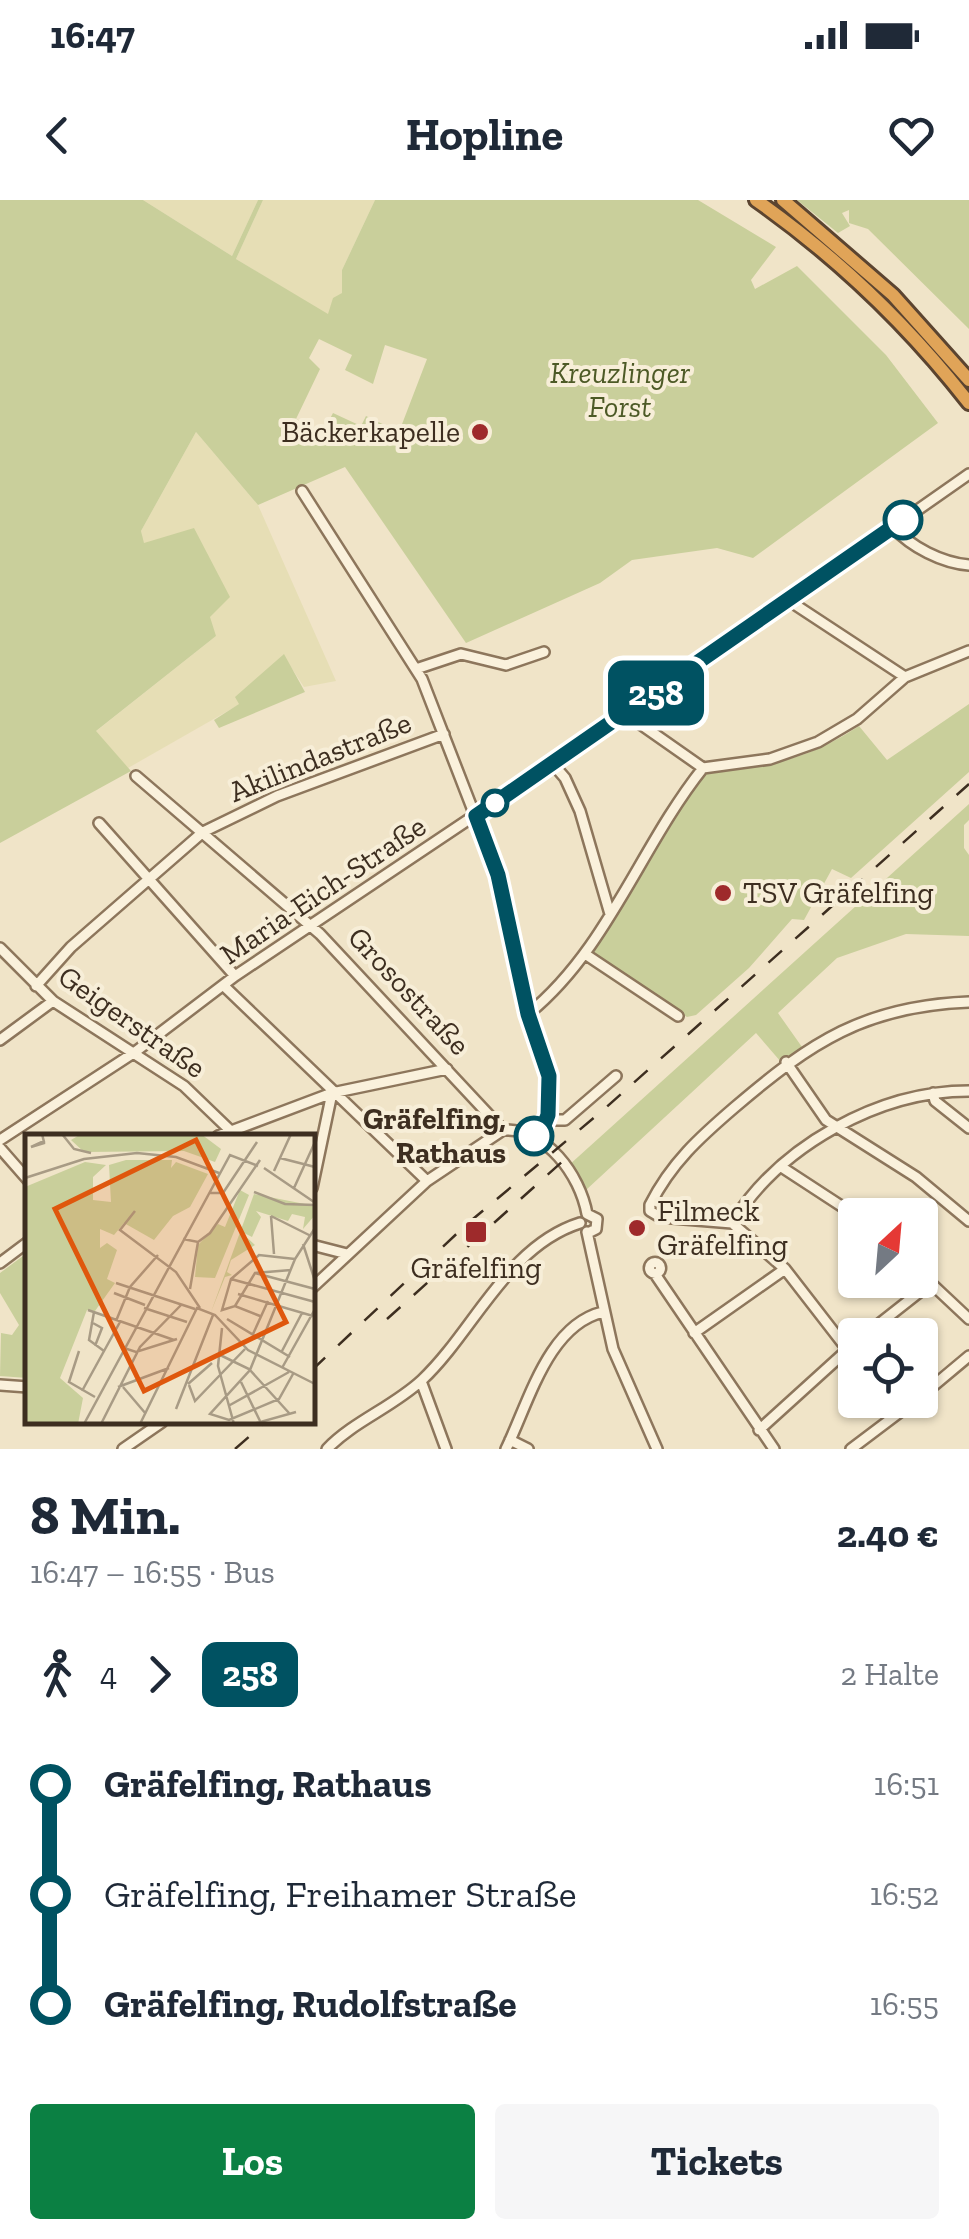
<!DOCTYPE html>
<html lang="de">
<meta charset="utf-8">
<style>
body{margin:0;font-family:"Zilla Slab",serif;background:#f6f6f7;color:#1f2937;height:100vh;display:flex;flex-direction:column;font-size:38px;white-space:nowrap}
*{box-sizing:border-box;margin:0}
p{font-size:32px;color:#747a83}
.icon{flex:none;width:55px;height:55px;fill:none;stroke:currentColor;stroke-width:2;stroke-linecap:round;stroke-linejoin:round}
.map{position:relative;height:1249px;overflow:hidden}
.sheet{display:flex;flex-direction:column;background:#fff;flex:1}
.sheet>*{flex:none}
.badge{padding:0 20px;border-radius:15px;font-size:35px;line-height:65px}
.needle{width:65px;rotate:26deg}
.controls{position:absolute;left:838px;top:998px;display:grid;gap:20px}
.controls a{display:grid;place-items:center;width:100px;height:100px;border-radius:10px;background:#fff;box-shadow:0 2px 8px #0004;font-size:50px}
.map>.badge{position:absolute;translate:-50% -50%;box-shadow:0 0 0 5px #fff}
.legs{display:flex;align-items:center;gap:15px;height:110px;padding:0 30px;font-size:32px}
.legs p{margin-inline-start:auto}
.summary{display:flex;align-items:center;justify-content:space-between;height:170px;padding:0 30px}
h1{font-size:55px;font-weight:800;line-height:75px}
.button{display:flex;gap:20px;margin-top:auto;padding:20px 30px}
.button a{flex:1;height:115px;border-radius:10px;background:#0b8043;color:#fff;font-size:40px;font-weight:800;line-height:115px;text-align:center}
.button a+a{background:#f6f6f7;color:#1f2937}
ul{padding:0 30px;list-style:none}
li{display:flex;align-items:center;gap:35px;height:110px;font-size:38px}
li i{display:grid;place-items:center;width:15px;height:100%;margin:0 12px;background:currentColor}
li i::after{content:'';width:25px;height:25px;margin:-12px;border:8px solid;border-radius:50%;background:#fff}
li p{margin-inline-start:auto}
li:first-child i{background:linear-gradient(#0000 50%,currentColor 0)}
li:last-child i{background:linear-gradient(currentColor 50%,#0000 0)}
.status{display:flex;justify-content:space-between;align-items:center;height:70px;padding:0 50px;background:#fff;direction:ltr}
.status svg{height:28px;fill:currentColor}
header{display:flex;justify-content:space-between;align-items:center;height:130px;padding:0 30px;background:#fff;font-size:45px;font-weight:800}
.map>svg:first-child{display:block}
.farmland{fill:#e6deb5}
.green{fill:#c9cf9b;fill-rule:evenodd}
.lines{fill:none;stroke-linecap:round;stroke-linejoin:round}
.minor-casing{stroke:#8d765c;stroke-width:14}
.highway-casing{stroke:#5b4430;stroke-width:18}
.minor{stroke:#faf1dc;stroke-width:9}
.highway{stroke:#e0a458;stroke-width:12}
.rail{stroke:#3d2e20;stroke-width:2.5;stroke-dasharray:18 18;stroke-linecap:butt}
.line-1-casing{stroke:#fff;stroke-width:22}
.line-1{stroke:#005262;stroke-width:15}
.poi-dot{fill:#9e2a2b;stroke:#f7eed8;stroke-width:4}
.stop-1-dot{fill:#fff;stroke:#005262;stroke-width:5}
.labels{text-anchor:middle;stroke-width:8;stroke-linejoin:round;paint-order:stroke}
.park-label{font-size:30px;font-style:italic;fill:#4d5a26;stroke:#f7eed8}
.poi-label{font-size:30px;fill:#3d2e20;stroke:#f7eed8;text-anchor:start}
.street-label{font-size:30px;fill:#3d2e20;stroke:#f7eed8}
.stop-label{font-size:30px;font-weight:bold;fill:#3d2e20;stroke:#f7eed8;text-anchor:end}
.inset-road{fill:none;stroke:#a89b85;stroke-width:2.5}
.view{fill:#df570d;fill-opacity:0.15;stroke:#df570d;stroke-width:5}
.inset-edge{fill:none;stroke:#3d2e20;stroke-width:5}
</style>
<div class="status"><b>16:47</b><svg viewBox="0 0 49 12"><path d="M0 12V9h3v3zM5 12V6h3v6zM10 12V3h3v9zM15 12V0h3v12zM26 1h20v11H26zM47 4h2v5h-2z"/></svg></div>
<header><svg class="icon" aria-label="back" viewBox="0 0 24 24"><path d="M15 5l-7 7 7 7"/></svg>Hopline<svg class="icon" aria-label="heart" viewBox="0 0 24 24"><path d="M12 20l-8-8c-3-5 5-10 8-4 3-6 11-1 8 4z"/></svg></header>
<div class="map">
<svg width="969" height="1249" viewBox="0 0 969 1249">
<rect width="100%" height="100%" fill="#f0e4c8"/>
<path class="farmland" d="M143 0H258L232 56Z
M263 0H375L342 70V93L328 115 236 59Z
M196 232 258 305 336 481 304 487 283 455 240 504 128 568 95 532 216 436 143 343 141 331Z"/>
<path class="green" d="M0 0H143L232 56 258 0H263L236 59 328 114 333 98 342 93V70L375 0H698L776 47 751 80 755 89 797 66 886 155 938 223 753 358 717 348 632 360 600 383 466 443 345 267 258 305 196 232 141 331 144 343 194 328 230 397 210 417 216 436 96 531 131 571 0 643ZM319 139 352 155 345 170 373 184 385 145 427 159 399 232 366 216 361 226 333 213 323 232 296 219 320 169 309 158Z
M797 0H969V129L868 29 849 23V10L842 13 850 26 838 33Z
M284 454 305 492 219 528 214 520 239 504 235 497Z
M969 504V572L851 678 832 669 804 720 792 719 749 768 696 815 687 817 592 755 694 586 708 571C769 567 807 560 859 526L887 560Z
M969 604V620L964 625V648L969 655V736L906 734 837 758 778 813 802 847 781 862 756 833 586 990 568 966Z
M27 1053V1178L0 1176 1 1133 12 1135 19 1125 0 1093V1073Z"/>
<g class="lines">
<defs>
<path id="minor" d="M302 291 422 479 498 675 528 814 549 876 548 915 539 938
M893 327C911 347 942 363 969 365
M788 400 905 477
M416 469 461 454 506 465 544 452
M626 514 703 568 770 559 818 542 857 519 905 477 969 451
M553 564 565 578 580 611 610 714
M136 576 320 734 503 930
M99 623 235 776
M0 748 53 801 184 886 236 936
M585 754 678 816
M36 786 71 747 203 632 277 596 444 534
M225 787 427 981
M528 814C608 749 640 647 703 568
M0 840 53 801
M786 862 826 920 916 977 969 1021
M933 893 935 901 969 928
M546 920H565L616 876
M218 936 332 893 447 869
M0 940 135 852 235 776 626 514 969 274
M0 948 28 980
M783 968 855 1015
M312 988 332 893
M732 1023C780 946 878 891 969 891
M587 1032 613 1149 657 1249
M312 1045 347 1054
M649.5 1068a5.5 5.5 0 1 1 11 0a5.5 5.5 0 1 1-11 0Z
M0 1063 28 1042
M920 1073 969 1119
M655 1074 774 1249
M312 1088 427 981 503 930C546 928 580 975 587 1014L597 1019 596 1029 590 1032
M694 1133 785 1069
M865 1135 931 1083
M847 1149 785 1069 732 1023 660 1017 650 1011V1005C671 963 700 937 735 907 811 842 865 806 969 802
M421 1181 446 1249
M0 1185 28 1187
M920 1197 969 1156
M759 1230 855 1143
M510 1240 528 1249
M123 1249 162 1222
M327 1249C354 1221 393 1207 422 1180 474 1131 507 1046 580 1023
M506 1249C529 1202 548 1125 603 1112
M851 1249 916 1200"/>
<path id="highway" d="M756 0C837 57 908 125 969 203
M783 0 893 95 969 180"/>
</defs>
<use href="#minor" class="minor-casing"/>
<use href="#highway" class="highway-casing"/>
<use href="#minor" class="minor"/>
<use href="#highway" class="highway"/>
<path class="rail" d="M387 1119 573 952
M312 1170 467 1024 602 911 969 584
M235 1249 266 1222"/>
</g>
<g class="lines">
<defs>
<path id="line-1" d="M534 936 539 938 548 915 549 876 528 814 498 675 476 616 903 320"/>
</defs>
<use href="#line-1" class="line-1-casing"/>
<use href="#line-1" class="line-1"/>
</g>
<g class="poi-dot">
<circle cx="480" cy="232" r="10"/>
<circle cx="723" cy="693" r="10"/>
<circle cx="637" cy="1028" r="10"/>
<rect x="464" y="1020" width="24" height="24" rx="5"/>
</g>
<g class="stop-1-dot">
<circle cx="903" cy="320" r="18"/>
<circle cx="495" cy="603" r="12"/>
<circle cx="534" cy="936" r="18"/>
</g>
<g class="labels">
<g class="park-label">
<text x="620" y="183">Kreuzlinger<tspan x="620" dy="34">Forst</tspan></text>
</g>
<g class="poi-label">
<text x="460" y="242" text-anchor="end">Bäckerkapelle</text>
<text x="743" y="703">TSV Gräfelfing</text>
<text x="657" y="1021">Filmeck<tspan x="657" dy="34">Gräfelfing</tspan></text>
<text x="476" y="1078" text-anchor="middle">Gräfelfing</text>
</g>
<g class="street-label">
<text transform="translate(320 557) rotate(-22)" y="10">Akilindastraße</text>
<text transform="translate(323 690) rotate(-34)" y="10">Maria-Eich-Straße</text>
<text transform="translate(409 791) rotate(47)" y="10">Grosostraße</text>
<text transform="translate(132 822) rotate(35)" y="10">Geigerstraße</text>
</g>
<g class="stop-label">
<text x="506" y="929">Gräfelfing,<tspan x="506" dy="34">Rathaus</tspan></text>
</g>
</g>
<g transform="translate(25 934)">
<rect width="290" height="290" fill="#f0e4c8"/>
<path d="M56 0H176L196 15 190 28 159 17 59 18 46 6ZM101 26H147L146 34 151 28 183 40 165 73 148 82 129 106 99 89 89 101 75 95V114L82 109 92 116 82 145 90 149 70 177 62 176 35 244 58 264 53 290H0V53L60 28 81 31 68 43V66L86 68 84 31ZM215 56 224 61 190 144 170 143 173 111 193 90 200 93ZM229 60 290 72V81L278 95 280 83 267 80 263 87 231 77 236 83 227 103 215 97 230 111 206 126 202 138 207 141 200 143 186 178Z" fill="#c9cf9b"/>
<path class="inset-road" d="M17 0 19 8V9L6 13 19 7M37 0 49 15 66 19M255 24 290 33M239 34 289 68M249 37 266 0M0 44 59 25 112 19 151 23 194 39M269 54 290 8M229 58 260 70 290 71M184 59H198L232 8M110 77 95 96 151 138 175 174M246 82 284 101M246 82 249 120M158 105 173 108 185 99 235 26M278 110 290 147M230 139 290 155M206 145 290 168M91 149 170 175M165 155 173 108M89 159 120 171M213 160 288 182M210 172 230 139 266 136M119 174 162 188M63 176 149 206M69 178 64 206 79 217M235 182 210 172 197 176 206 145 234 121 270 125M202 185 265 223M91 187 105 153 133 121M66 188 77 194 70 212M197 194 193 232 209 290M228 200 243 167M96 213 111 218 152 205M54 217 44 248 70 263M257 217 277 179M193 220 224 235 264 279M257 234 290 175M268 240 254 265 204 286 185 280 225 236 270 125 290 94M216 248 235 287M163 250 187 229M164 251 170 267 220 215M93 253 144 234M98 253 121 280M57 257 95 188M205 271 264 238M151 275 188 181M59 290 205 21 233 32M76 290 115 213 157 170M115 290 172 174 190 181 223 216 290 250M228 290 271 278"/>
<path class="view" d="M171 6 261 188 119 257 30 75Z"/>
<rect width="290" height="290" class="inset-edge"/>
</g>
</svg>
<div class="controls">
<a><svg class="needle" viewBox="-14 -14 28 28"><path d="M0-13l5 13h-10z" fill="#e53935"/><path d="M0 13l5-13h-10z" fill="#747a83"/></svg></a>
<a><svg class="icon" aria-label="locate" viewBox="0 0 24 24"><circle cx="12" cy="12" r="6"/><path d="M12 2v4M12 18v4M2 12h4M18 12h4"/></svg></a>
</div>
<b class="badge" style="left:656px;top:493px;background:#005262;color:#fff">258</b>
</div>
<section class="sheet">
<div class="summary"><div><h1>8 Min.</h1><p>16:47 – 16:55 · Bus</p></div><b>2.40 €</b></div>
<div class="legs"><svg class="icon" aria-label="walk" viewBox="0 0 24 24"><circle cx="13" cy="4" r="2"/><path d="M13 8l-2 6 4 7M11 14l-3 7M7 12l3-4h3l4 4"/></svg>4<svg class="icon" aria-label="forward" viewBox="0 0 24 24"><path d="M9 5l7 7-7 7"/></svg><b class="badge" style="background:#005262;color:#fff">258</b><p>2 Halte</p></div>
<ul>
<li><i style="color:#005262"></i><b>Gräfelfing, Rathaus</b><p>16:51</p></li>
<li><i style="color:#005262"></i><span>Gräfelfing, Freihamer Straße</span><p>16:52</p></li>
<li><i style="color:#005262"></i><b>Gräfelfing, Rudolfstraße</b><p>16:55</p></li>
</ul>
<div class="button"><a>Los</a><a>Tickets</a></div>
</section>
